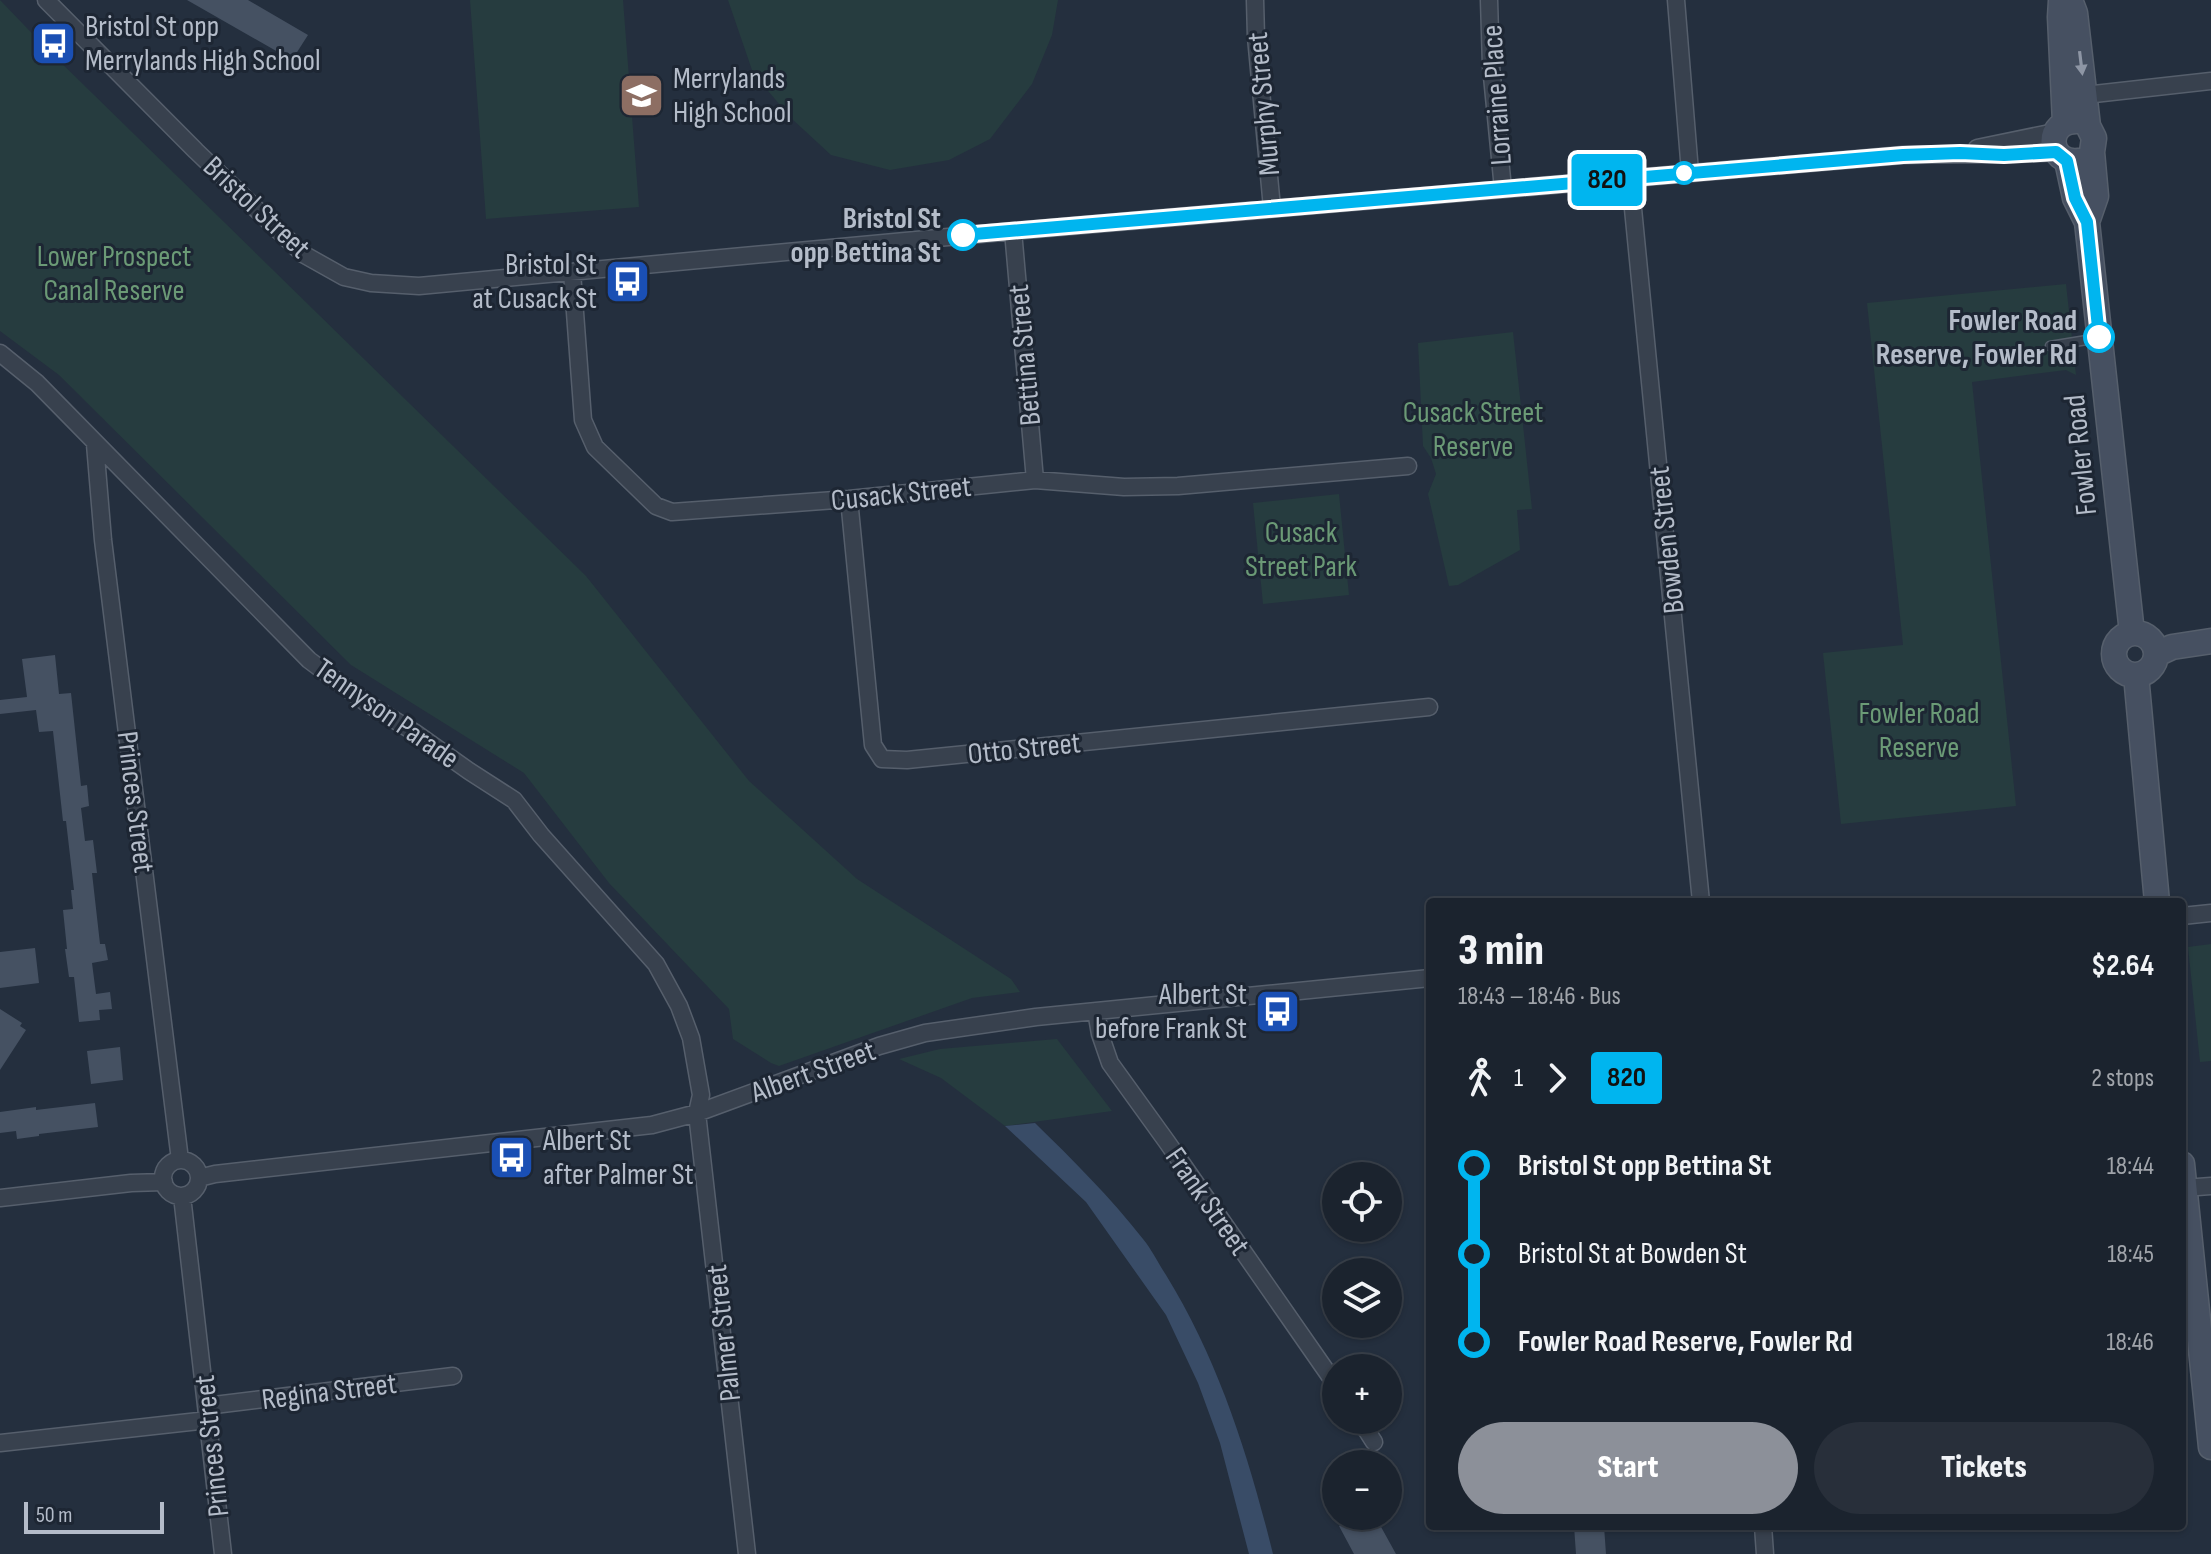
<!DOCTYPE html>
<meta charset="utf-8">
<style>
body{margin:0;font-family:"Sofia Sans Condensed",sans-serif;background:#282f3a;color:#f1f3f6;height:100vh;display:flex;flex-direction:column;font-size:30px;white-space:nowrap}
*{box-sizing:border-box;margin:0}
p{font-size:26px;color:#a0a4aa}
.icon{flex:none;width:44px;height:44px;fill:none;stroke:currentColor;stroke-width:2;stroke-linecap:round;stroke-linejoin:round}
.map{position:relative;flex:1;overflow:hidden}
.drawer{position:absolute;left:1426px;top:898px;width:760px;height:632px;display:flex;flex-direction:column;background:#1b232e;border-radius:8px;box-shadow:0 2px 6px #0004,0 0 0 2px #39404a}
.drawer>*{flex:none}
.badge{padding:0 16px;border-radius:6px;font-size:28px;line-height:52px}
.tools{position:absolute;left:1322px;top:1162px;display:grid;gap:16px}
.tools a{display:grid;place-items:center;width:80px;height:80px;border-radius:50%;background:#1b232e;box-shadow:0 2px 6px #0004,0 0 0 2px #39404a;font-size:40px}
.scale{position:absolute;left:24px;bottom:20px;width:140px;box-sizing:border-box;padding-left:8px;border:4px solid #b4bcc9;border-top:0;font-size:22px;line-height:28px;white-space:nowrap;color:#b4bcc9;-webkit-text-stroke:6px #1d2633;paint-order:stroke}
.map>.badge{position:absolute;translate:-50% -50%;box-shadow:0 0 0 4px #fff}
.legs{display:flex;align-items:center;gap:12px;height:88px;padding:0 32px;font-size:26px}
.legs p{margin-inline-start:auto}
.head{display:flex;align-items:center;justify-content:space-between;height:136px;padding:0 32px}
h1{font-size:44px;font-weight:800;line-height:60px}
.cta{display:flex;gap:16px;margin-top:auto;padding:16px 32px}
.cta a{flex:1;height:92px;border-radius:48px;background:#8c9099;color:#fff;font-size:32px;font-weight:800;line-height:92px;text-align:center}
.cta a+a{background:#282f3a;color:#f1f3f6}
ul{padding:0 32px;list-style:none}
li{display:flex;align-items:center;gap:28px;height:88px;font-size:30px}
li i{display:grid;place-items:center;width:12px;height:100%;margin:0 10px;background:currentColor}
li i::after{content:'';width:20px;height:20px;margin:-10px;border:6px solid;border-radius:50%;background:#1b232e}
li p{margin-inline-start:auto}
li:first-child i{background:linear-gradient(#0000 50%,currentColor 0)}
li:last-child i{background:linear-gradient(currentColor 50%,#0000 0)}
.map>svg:first-child{display:block}
.green{fill:#263c3f}
.water{fill:#394c67}
.building{fill:#455162}
.lines{fill:none;stroke-linecap:round;stroke-linejoin:round}
.lane-casing{stroke:#565f6c;stroke-width:11}
.street-casing{stroke:#565f6c;stroke-width:19}
.secondary-casing{stroke:#565f6c;stroke-width:27}
.lane{stroke:#38414e;stroke-width:8}
.street{stroke:#38414e;stroke-width:16}
.secondary{stroke:#465061;stroke-width:24}
.oneway{fill:#8e96a5}
.line-1-casing{stroke:#fff;stroke-width:18}
.line-1{stroke:#00b5ef;stroke-width:12}
.stop-1-dot{fill:#fff;stroke:#00b5ef;stroke-width:4}
.labels{text-anchor:middle;stroke-width:6;stroke-linejoin:round;paint-order:stroke}
.poi-label{font-size:30px;fill:#b4bcc9;stroke:#1d2633;text-anchor:start}
.street-label{font-size:30px;fill:#b4bcc9;stroke:#1d2633}
.stop-label{font-size:30px;font-weight:bold;fill:#b4bcc9;stroke:#1d2633;text-anchor:end}
.park-label{font-size:30px;fill:#6b9a76;stroke:#1d2633}
</style>
<div class="map">
<svg width="2211" height="1554" viewBox="0 0 2211 1554">
<rect width="100%" height="100%" fill="#242f3e"/>
<path class="green" d="M0 0 48 50 586 576 749 781 857 879 1011 979 1020 992 972 998 779 1066 771 1063 733 1039 729 1009 609 883 524 773 351 665 59 375 0 331Z
M470 0H623L639 207 486 219Z
M728 0H1058L1052 35 1032 84 990 139 949 160 890 170 831 155 791 118 753 73Z
M2066 284 2076 375 2066 370 1972 382 2016 806 1841 824 1823 653 1903 645 1867 303Z
M1513 332 1532 509 1517 510 1520 550 1458 585 1449 586 1428 494 1436 474 1431 458 1423 446 1418 343Z
M1339 494 1349 595 1263 604 1253 503Z
M2211 944V1061L2200 1062 2188 947Z
M1057 1039 1112 1111 1005 1126 941 1078 899 1059 940 1049Z"/>
<path class="water" d="M1035 1123C1073 1160 1110 1197 1143 1239 1152 1250 1158 1263 1166 1275 1219 1361 1249 1457 1273 1554H1249L1220 1443 1198 1383 1166 1315 1086 1202 1005 1126Z"/>
<path class="building" d="M187 0H248L308 35 292 60Z
M55 655 59 694 71 693 81 786 87 785 89 806 81 808 85 841 93 840 97 873H92L100 944H105L108 960 92 963 96 994 110 992 112 1009 99 1010 100 1020 79 1022 74 977H69L65 949H67L63 910 73 909 71 890H74L66 821H63L53 731 39 732 36 710 0 714V700L27 697 22 659Z
M35 948 39 983 0 988V952Z
M0 1009 22 1023 20 1026 26 1030 0 1070Z
M120 1047 123 1080 91 1084 87 1051Z
M95 1103 98 1127 39 1134V1136L17 1139 16 1131 0 1133V1112L36 1107V1110Z
M1357 1516H1375L1396 1554H1354L1339 1526Z
M1574 1526H1604L1606 1554H1576Z"/>
<g class="lines">
<defs>
<path id="lane" d="M2050 346 2099 338"/>
<path id="street" d="M46 0 196 151 303 254 344 277 371 283 419 286 1013 231 1903 155C1955 153 2005 156 2056 152
M1255 0 1256 37 1272 208
M1489 0 1491 66 1503 189
M1676 0 1690 172
M2085 95 2211 81
M1977 148 2055 132
M1630 178 1701 902
M1013 231 1035 480
M572 272 583 420 595 447 656 506 672 512 849 499 1035 480 1124 487 1178 486 1408 466
M0 353 37 383 309 660 365 702 414 732 469 771 514 800 541 835 656 964 679 1006 691 1038 701 1095 697 1113 747 1554
M95 444 103 540 180 1160
M849 499 873 745 882 759 907 760 1429 707
M2182 916 2211 913
M1096 1011 1100 1034 1110 1063 1167 1142 1336 1385
M163 1178a18 18 0 1 1 36 0a18 18 0 1 1-36 0Z
M199 1178 215 1174 652 1125 697 1113 879 1046 925 1033 1036 1017 1430 978
M2184 1188 2211 1186
M182 1196 223 1554
M0 1198 131 1183 164 1182
M206 1406 453 1376
M1360 1420 1374 1442
M0 1443 208 1420
M1763 1526 1765 1554"/>
<path id="secondary" d="M2070 0 2075 13 2088 126 2094 138 2092 152 2096 196 2087 222
M2061 1 2060 17 2065 123
M2079 121C2044 119 2046 165 2079 161
M2067 161 2075 198 2087 222 2132 633
M2114 654a21 21 0 1 1 42 0a21 21 0 1 1-42 0Z
M2157 654 2172 647 2211 641
M2136 675 2157 902
M2182 1164 2211 1447"/>
</defs>
<use href="#lane" class="lane-casing"/>
<use href="#street" class="street-casing"/>
<use href="#secondary" class="secondary-casing"/>
<use href="#lane" class="lane"/>
<use href="#street" class="street"/>
<use href="#secondary" class="secondary"/>
</g>
<defs><path id="oneway-solid" d="M-6-.8H1V-3.2L6.5 0L1 3.2V.8H-6Z" transform="scale(2)"/></defs>
<use class="oneway" href="#oneway-solid" transform="translate(2081 63) rotate(83)"/>
<g class="lines">
<defs>
<path id="line-1" d="M963 235 1903 155 1960 153 2004 155 2056 152 2067 161 2075 198 2087 222 2099 337"/>
</defs>
<use href="#line-1" class="line-1-casing"/>
<use href="#line-1" class="line-1"/>
</g>
<defs>
<symbol id="bus-square" viewBox="-11 -11 22 22"><rect x="-9" y="-9" width="18" height="18" rx="4" fill="#1a4fb4" stroke="#1d2633"/><path d="M-5-6H5V4H4V6H2V4H-2V6H-4V4H-5ZM-3.5-4V0h7V-4ZM-3.5 1.2v1.5H-2V1.2ZM2 1.2v1.5H3.5V1.2Z" fill="#fff"/></symbol>
<symbol id="school-square" viewBox="-11 -11 22 22"><rect x="-9" y="-9" width="18" height="18" rx="4" fill="#8d6e63" stroke="#1d2633"/><path d="M0-5L7-2L0 1L-7-2ZM-4 1L0 2.5L4 1V4Q0 6-4 4Z" fill="#fff"/></symbol>
</defs>
<g fill-rule="evenodd">
<use href="#bus-square" x="28" y="18" width="51" height="51"/>
<use href="#school-square" x="616" y="70" width="51" height="51"/>
<use href="#bus-square" x="602" y="256" width="51" height="51"/>
<use href="#bus-square" x="1252" y="986" width="51" height="51"/>
<use href="#bus-square" x="486" y="1132" width="51" height="51"/>
</g>
<g class="stop-1-dot">
<circle cx="1684" cy="173" r="10"/>
<circle cx="963" cy="235" r="14"/>
<circle cx="2099" cy="337" r="14"/>
</g>
<g class="labels">
<g class="poi-label">
<text x="85" y="36">Bristol St opp<tspan x="85" dy="34">Merrylands High School</tspan></text>
<text x="673" y="88">Merrylands<tspan x="673" dy="34">High School</tspan></text>
<text x="597" y="274" text-anchor="end">Bristol St<tspan x="597" dy="34">at Cusack St</tspan></text>
<text x="1247" y="1004" text-anchor="end">Albert St<tspan x="1247" dy="34">before Frank St</tspan></text>
<text x="543" y="1150">Albert St<tspan x="543" dy="34">after Palmer St</tspan></text>
</g>
<g class="street-label">
<text transform="translate(1496 95) rotate(-94)" y="10">Lorraine Place</text>
<text transform="translate(1263 104) rotate(-95)" y="10">Murphy Street</text>
<text transform="translate(257 207) rotate(43)" y="10">Bristol Street</text>
<text transform="translate(1024 355) rotate(-95)" y="10">Bettina Street</text>
<text transform="translate(2080 455) rotate(-96)" y="10">Fowler Road</text>
<text transform="translate(901 493) rotate(-6)" y="10">Cusack Street</text>
<text transform="translate(1666 540) rotate(-96)" y="10">Bowden Street</text>
<text transform="translate(387 713) rotate(35)" y="10">Tennyson Parade</text>
<text transform="translate(1024 748) rotate(-6)" y="10">Otto Street</text>
<text transform="translate(136 802) rotate(83)" y="10">Princes Street</text>
<text transform="translate(813 1071) rotate(-20)" y="10">Albert Street</text>
<text transform="translate(1208 1201) rotate(55)" y="10">Frank Street</text>
<text transform="translate(723 1333) rotate(-96)" y="10">Palmer Street</text>
<text transform="translate(329 1391) rotate(-7)" y="10">Regina Street</text>
<text transform="translate(211 1446) rotate(-96)" y="10">Princes Street</text>
</g>
<g class="stop-label">
<text x="941" y="228">Bristol St<tspan x="941" dy="34">opp Bettina St</tspan></text>
<text x="2077" y="330">Fowler Road<tspan x="2077" dy="34">Reserve, Fowler Rd</tspan></text>
</g>
<g class="park-label">
<text x="114" y="266">Lower Prospect<tspan x="114" dy="34">Canal Reserve</tspan></text>
<text x="1473" y="422">Cusack Street<tspan x="1473" dy="34">Reserve</tspan></text>
<text x="1301" y="542">Cusack<tspan x="1301" dy="34">Street Park</tspan></text>
<text x="1919" y="723">Fowler Road<tspan x="1919" dy="34">Reserve</tspan></text>
</g>
</g>
</svg>
<div class="tools">
<a><svg class="icon" aria-label="locate" viewBox="0 0 24 24"><circle cx="12" cy="12" r="6"/><path d="M12 2v4M12 18v4M2 12h4M18 12h4"/></svg></a>
<a><svg class="icon" aria-label="layers" viewBox="0 0 24 24"><path d="M12 4l9 5-9 5-9-5zM3 14l9 5 9-5"/></svg></a>
<a>+</a>
<a>−</a>
</div>
<div class="scale">50 m</div>
<b class="badge" style="left:1607px;top:180px;background:#00b5ef;color:#111">820</b>
<section class="drawer">
<div class="head"><div><h1>3 min</h1><p>18:43 – 18:46 · Bus</p></div><b>$2.64</b></div>
<div class="legs"><svg class="icon" aria-label="walk" viewBox="0 0 24 24"><circle cx="13" cy="4" r="2"/><path d="M13 8l-2 6 4 7M11 14l-3 7M7 12l3-4h3l4 4"/></svg>1<svg class="icon" aria-label="forward" viewBox="0 0 24 24"><path d="M9 5l7 7-7 7"/></svg><b class="badge" style="background:#00b5ef;color:#111">820</b><p>2 stops</p></div>
<ul>
<li><i style="color:#00b5ef"></i><b>Bristol St opp Bettina St</b><p>18:44</p></li>
<li><i style="color:#00b5ef"></i><span>Bristol St at Bowden St</span><p>18:45</p></li>
<li><i style="color:#00b5ef"></i><b>Fowler Road Reserve, Fowler Rd</b><p>18:46</p></li>
</ul>
<div class="cta"><a>Start</a><a>Tickets</a></div>
</section>
</div>
